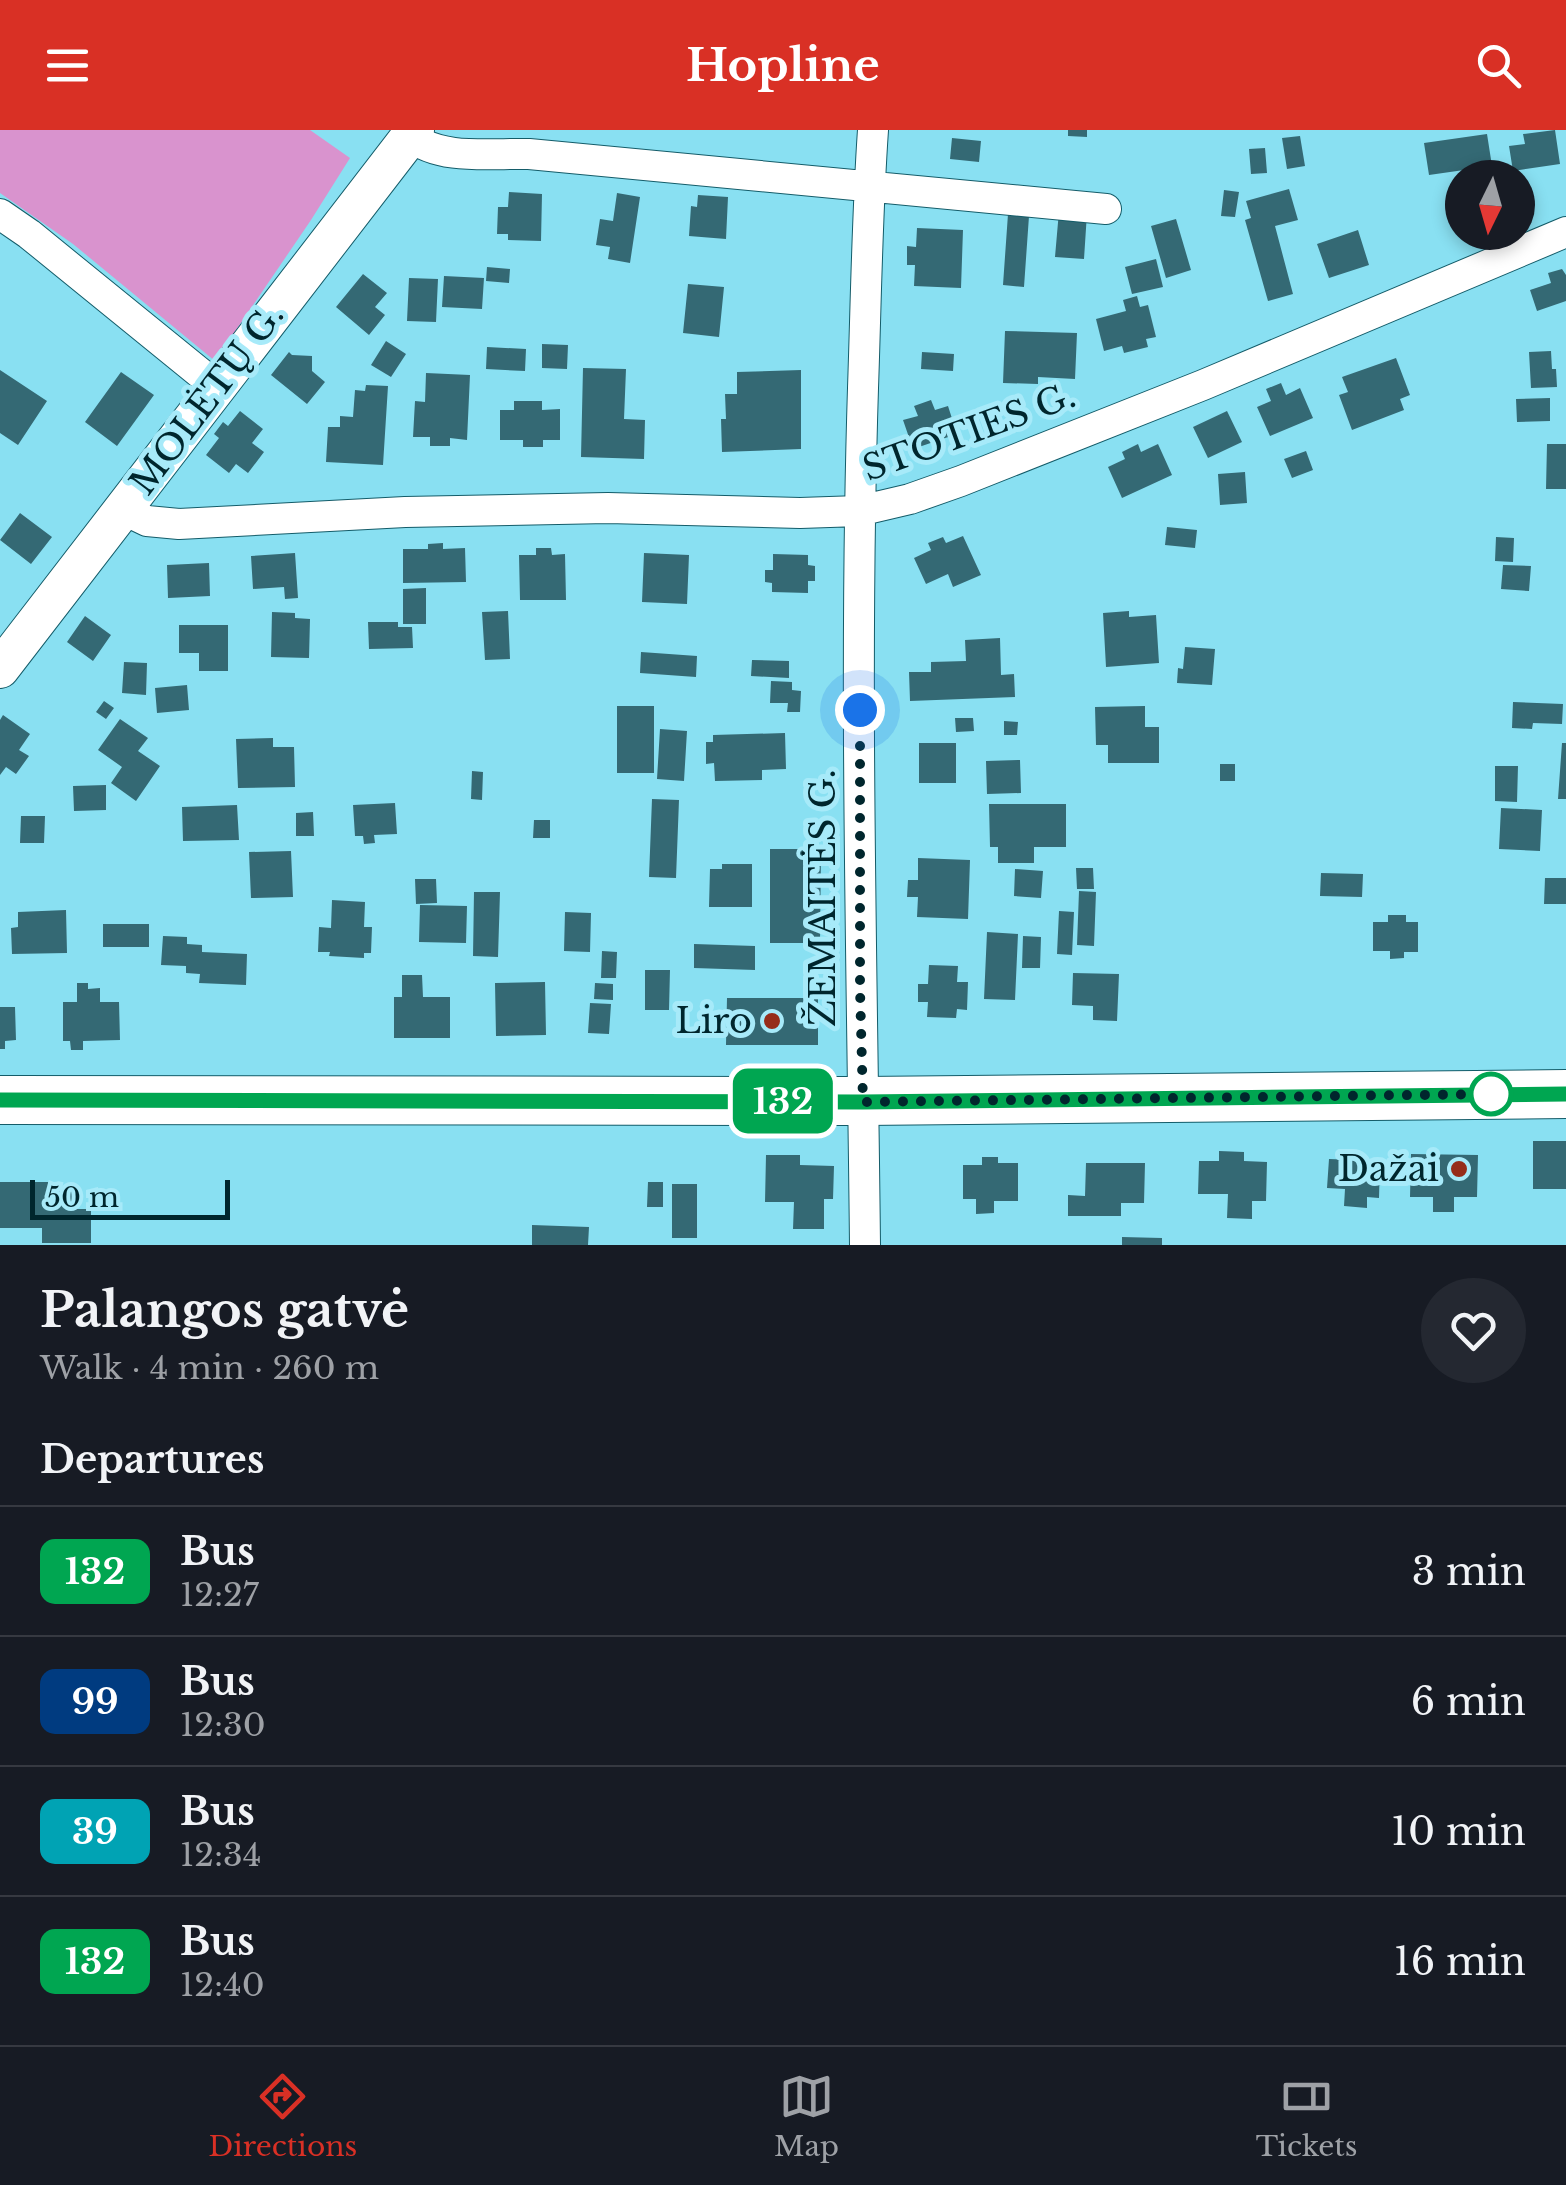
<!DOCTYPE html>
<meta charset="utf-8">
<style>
body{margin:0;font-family:"Libre Baskerville",serif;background:#242831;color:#f1f3f6;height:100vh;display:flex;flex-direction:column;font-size:38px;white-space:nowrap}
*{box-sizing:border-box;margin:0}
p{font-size:32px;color:#9ea1a6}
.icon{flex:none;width:55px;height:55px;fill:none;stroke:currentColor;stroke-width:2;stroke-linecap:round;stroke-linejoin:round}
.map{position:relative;height:1115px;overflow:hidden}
.side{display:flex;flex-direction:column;background:#171b24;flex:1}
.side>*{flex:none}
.badge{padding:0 20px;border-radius:15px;font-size:35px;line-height:65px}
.needle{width:65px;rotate:185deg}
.fabs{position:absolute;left:1445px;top:30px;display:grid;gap:20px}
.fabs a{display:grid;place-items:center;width:90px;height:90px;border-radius:50%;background:#171b24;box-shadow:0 5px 15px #0003;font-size:50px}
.scale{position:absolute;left:30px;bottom:25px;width:200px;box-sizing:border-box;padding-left:10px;border:5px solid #00262d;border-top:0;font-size:28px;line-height:35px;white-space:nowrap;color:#00262d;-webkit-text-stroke:8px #a7eaf9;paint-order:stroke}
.you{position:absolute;width:50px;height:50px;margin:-25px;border:8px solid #fff;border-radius:50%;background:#1a73e8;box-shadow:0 0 0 15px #1a73e833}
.map>.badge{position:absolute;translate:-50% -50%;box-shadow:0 0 0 5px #fff}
h2{padding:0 40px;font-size:38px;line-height:90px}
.round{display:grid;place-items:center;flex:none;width:105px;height:105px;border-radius:52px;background:#242831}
.headline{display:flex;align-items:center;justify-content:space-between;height:170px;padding:0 40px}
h1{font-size:48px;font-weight:700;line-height:75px}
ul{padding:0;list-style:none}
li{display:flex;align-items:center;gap:30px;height:130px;padding:0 40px;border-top:2px solid #363941}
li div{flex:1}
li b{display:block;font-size:38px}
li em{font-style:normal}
li .badge{min-width:110px;font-weight:700;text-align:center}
header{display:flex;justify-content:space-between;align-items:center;height:130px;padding:0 40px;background:#d93025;color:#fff;font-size:45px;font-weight:700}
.tab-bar{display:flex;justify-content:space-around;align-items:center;height:140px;border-top:2px solid #363941;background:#171b24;font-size:28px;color:#9ea1a6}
.tab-bar a{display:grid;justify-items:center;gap:5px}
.tab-bar .active{color:#d93025}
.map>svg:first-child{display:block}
.green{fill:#d993ce}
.building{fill:#346974}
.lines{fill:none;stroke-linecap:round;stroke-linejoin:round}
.minor-casing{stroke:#145c69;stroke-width:32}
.tertiary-casing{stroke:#145c69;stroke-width:40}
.primary-casing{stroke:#145c69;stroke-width:50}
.minor{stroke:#fff;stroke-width:30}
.tertiary{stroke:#fff;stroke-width:38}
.primary{stroke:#fff;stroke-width:48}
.line-casing{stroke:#fff;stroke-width:22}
.line{stroke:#00a651;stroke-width:15}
.walk{stroke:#00262d;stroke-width:10;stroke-dasharray:0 18}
.poi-dot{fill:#962d1a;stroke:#a7eaf9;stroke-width:4}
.stop-dot{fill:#fff;stroke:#00a651;stroke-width:5}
.labels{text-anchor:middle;stroke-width:10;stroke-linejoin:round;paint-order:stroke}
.street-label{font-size:35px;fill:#00262d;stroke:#a7eaf9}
.poi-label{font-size:35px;fill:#00262d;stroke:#a7eaf9;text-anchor:end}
</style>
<header><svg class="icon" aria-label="menu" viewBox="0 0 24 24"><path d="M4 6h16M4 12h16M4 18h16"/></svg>Hopline<svg class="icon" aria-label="search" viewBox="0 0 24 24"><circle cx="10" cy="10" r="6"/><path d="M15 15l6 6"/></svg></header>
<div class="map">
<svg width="1566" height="1115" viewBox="0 0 1566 1115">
<rect width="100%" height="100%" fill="#89e0f2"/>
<path class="green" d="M0 0H310L350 28 311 90 215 231 73 114 0 63Z"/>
<path class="building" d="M1068 0H1087V7L1068 6Z
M1555 0 1560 34 1513 41 1509 16 1525 14 1523 4Z
M1487 4 1492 36 1429 45 1424 13Z
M1300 6 1305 36 1287 39 1282 8Z
M952 8 981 11 979 32 950 29Z
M1265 18 1267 43 1251 44 1249 19Z
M1289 59 1298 90 1275 96 1293 164 1268 171 1245 90 1251 88 1246 71Z
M1224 60 1239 62 1235 87 1221 86Z
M509 62 542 64 541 111 508 110V104H497L498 77H508Z
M617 63 640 67 630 133 608 129 610 117 596 115 600 89 613 91Z
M698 65 728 67 726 109 689 106 691 76 697 77Z
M1059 81 1087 83 1084 129 1055 127Z
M1008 84 1029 86 1024 157 1003 155Z
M1176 89 1191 140 1166 148 1151 96Z
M917 98 963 100 961 158 914 156 915 135H907V116L916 117Z
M1358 100 1369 135 1329 148 1317 114Z
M1156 129 1163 157 1132 164 1125 137Z
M487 137 510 139 509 153 486 151Z
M1562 139 1566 145V171L1537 181 1530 160 1551 153 1548 143Z
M363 144 387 163 375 177 385 185 369 205 336 177Z
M444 146 484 148 482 179 442 177Z
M409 148 438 149 436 192 407 191Z
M688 154 724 157 719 207 683 203Z
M1137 166 1140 177 1148 175 1156 207 1146 209 1148 217 1124 223 1122 216 1104 221 1096 189 1126 181 1123 170Z
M1005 201 1077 203 1075 249 1038 247V254L1003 253Z
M386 211 406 224 391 247 371 235Z
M542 214 568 215 567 239 542 238Z
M487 217 526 219 525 241 486 239Z
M1551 221 1552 239H1556L1557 257 1531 258 1529 222Z
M289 222 292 225 312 226V241L325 252 307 274 271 245Z
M922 222 954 224 953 241 921 239Z
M1396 228 1410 265 1400 269 1404 280 1352 300 1339 265 1348 262 1342 247Z
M583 238 626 239 624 289 645 290 644 329 581 327Z
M0 240 47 271 18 315 0 303Z
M801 240V319L722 322 721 289H726L725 264H737V242Z
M121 242 154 265 117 316 85 292Z
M426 243 470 245 467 310 450 308V316H430V307H413L415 271 425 272Z
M1281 253 1286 265 1300 258 1313 288 1270 306 1257 277 1271 271 1266 259Z
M366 255 388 256 383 335 326 332 328 297H340V286L353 287 355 260 365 261Z
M1550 268V291L1517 292 1516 269Z
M931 270 935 280 948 276 957 304 913 319 903 290 918 286 914 276Z
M514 271H542V280L560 279V310H543V317H523V310H500V280H514Z
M240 281 263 299 252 313 264 322 248 343 236 334 229 343 206 325 219 308 214 304 223 292 228 296Z
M1227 281 1242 312 1208 328 1193 297Z
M1138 314 1141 322 1158 314 1172 345 1122 368 1108 337 1125 329 1122 322Z
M1547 314H1566V359H1546Z
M1306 321 1313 340 1292 348 1284 329Z
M1245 342 1247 373 1220 375 1218 344Z
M20 383 52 407 31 434 0 410Z
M1167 397 1197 400 1195 418 1165 415Z
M963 406 981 445 953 457 948 444 926 454 914 428 931 420 928 413 943 407 946 413Z
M1496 407 1514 408 1513 432 1495 431Z
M443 413V419L465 418 466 452 403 453V419H428V414Z
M536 418H551L552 425 565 424 566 470H520L519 425H536Z
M295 423 298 468 285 469 284 457 253 459 251 426Z
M644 423 689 425 687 474 642 472Z
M773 424 808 425V435L815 436V451H808V463L772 462V453L765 452V440H773Z
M209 433 210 466 168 468 167 435Z
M1503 435 1531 436 1529 461 1501 459Z
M426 458V494H403V459Z
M508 481 510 529 485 530 482 482Z
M1129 481V487L1156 485 1159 533 1106 537 1103 483Z
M272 482 295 483V488L310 489 309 528 271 527Z
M85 486 111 505 93 531 67 512Z
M368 492H398V497H412L413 518 369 519Z
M179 495H228V541H199V523H179Z
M1000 508 1001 545 1014 544 1015 567 910 571 909 542H931V532L966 531 965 510Z
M1185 517 1215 519 1212 555 1177 553 1178 538 1183 539Z
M641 522 697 526 696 547 640 543Z
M752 530 789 531V548L751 546Z
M124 532 147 533 146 565 122 563Z
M771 551 792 552V560L801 561 800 582H787L788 573H770Z
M187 555 189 580 157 583 155 558Z
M104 571 114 578 106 589 96 582Z
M1513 572 1563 574 1562 594 1533 593 1532 599 1512 598Z
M617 576H654V643H617Z
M1145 576V597H1159V633H1108V615H1096L1095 577Z
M3 585 30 604 19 620 29 626 16 644 6 637 0 645V590Z
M955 588H973L974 601 956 602Z
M120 589 148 608 138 621 160 636 136 671 111 653 122 637 98 620Z
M1004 591 1018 592 1017 605H1004Z
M660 599 687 601 684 651 657 649Z
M785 603 786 639 762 640V650L715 651 714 633 706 634V612H713V605Z
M273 608V617H294L295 657 238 658 236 609Z
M919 613H956V653H919Z
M1562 613H1566V669H1558Z
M1020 630 1021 663 987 664 986 631Z
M1220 634H1235V651H1220Z
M1495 636H1518L1517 672 1495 671Z
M472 641 483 642 482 670 471 669Z
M106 655V680L74 681 73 656Z
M652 669 679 670 676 748 649 747Z
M395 673 397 704 374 705 375 713 364 714 363 706H355L353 675Z
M989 674H1066V717H1034V733H998V717H990Z
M237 675 239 710 183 711 182 677Z
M1501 678 1542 680 1540 721 1499 719Z
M313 682 314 706H296V683Z
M21 686H45L44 713H20Z
M534 690H550V708H533Z
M770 719H821L820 813H770Z
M291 721 293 767 251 768 249 722Z
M918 728 970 730 968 789 917 787 918 767H907L908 750H918Z
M722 734H752V777H709L710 739H722Z
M1076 738H1093L1094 759H1077Z
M1015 739 1043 741 1041 768 1014 766Z
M1321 743 1363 744 1362 767 1320 766Z
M1545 748H1566V774H1544Z
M415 749H436L437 773 416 774Z
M1079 761 1096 762 1094 816 1077 815Z
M474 762H500L498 827 473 826Z
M332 770 365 772 364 797H372L371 823H364V828L329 826 330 822H318L319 797 331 798Z
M420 775 467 776 466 813 419 812Z
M66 780 67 823 12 824 11 798 18 797V782Z
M1059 781 1074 782 1072 825 1057 824Z
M565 782 591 783 590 822 564 821Z
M1388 785H1406V792H1418V822H1404V828L1390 829V821H1373V792H1388Z
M103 794H149V817H103Z
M987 802 1018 804 1015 870 984 869Z
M163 806 187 807V814L202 815V822L247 824 246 855 199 853 200 844 186 843V836L161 835Z
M1023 806 1041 807 1040 838H1022Z
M694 814 755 816V840L694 838Z
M602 821 617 822 616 848H601Z
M929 835 958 836 957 852H968L967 880 957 879 956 888 927 887 928 872H918V854H928Z
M645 840H670L669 880H645Z
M1073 843 1119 844 1117 891 1093 890V876L1072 875Z
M402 845H422L423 867H450V908H394V867H402Z
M545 852 546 905 496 906 495 853Z
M77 853H88V859L100 858V872H119L120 910 83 911V920H71L70 911H63V872H77Z
M595 853 613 854V870L594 869Z
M727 868H818V915H726Z
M590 873 611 874 609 904 588 903Z
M0 877H15L16 910 5 911V919H0Z
M1533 1011H1566V1059H1533Z
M1219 1021 1244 1022V1031L1267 1032 1266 1071H1252V1089L1227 1088 1228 1064H1198L1199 1031H1219Z
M1411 1024 1478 1025 1477 1067H1454V1082H1433V1067H1410Z
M766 1025H800V1035L834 1036 833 1069H824V1099H793L794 1072H765Z
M982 1027H998V1033H1018V1071H994V1083L976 1084V1069H963V1035H982Z
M1329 1029 1380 1031 1379 1068 1367 1067V1078L1344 1076 1345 1059 1327 1058Z
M1086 1033H1145L1144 1073H1121V1086H1068V1065L1085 1066Z
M0 1052H48V1060H78L77 1079H91V1113H42V1098H0Z
M648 1052H663V1077H647Z
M672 1054H697V1108H672Z
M532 1095 589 1097 588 1115H532Z
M1122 1107 1162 1108V1115H1122Z"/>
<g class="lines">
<defs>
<path id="minor" d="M410 6C441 31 491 23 529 24L1106 79
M0 84 29 104 216 256
M122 379 147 391 179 394 405 382 608 378 800 383 859 381 910 369 961 351 1203 255 1566 102
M865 1115C862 829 854 543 863 258 866 172 867 86 873 0"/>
<path id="tertiary" d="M0 539 415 0"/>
<path id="primary" d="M0 970 863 971 1566 964"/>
</defs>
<use href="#minor" class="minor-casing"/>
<use href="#tertiary" class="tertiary-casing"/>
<use href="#primary" class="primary-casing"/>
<use href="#minor" class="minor"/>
<use href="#tertiary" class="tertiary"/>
<use href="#primary" class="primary"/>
</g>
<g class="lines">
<defs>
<path id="line" d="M0 970 863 972 1566 964"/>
</defs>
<use href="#line" class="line-casing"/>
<use href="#line" class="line"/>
<path class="walk" d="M860 580V859L863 972 1494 964H1491"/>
</g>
<g class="poi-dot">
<circle cx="772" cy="891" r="10"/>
<circle cx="1459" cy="1039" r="10"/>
</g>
<circle class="stop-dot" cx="1491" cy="964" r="20"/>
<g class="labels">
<g class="street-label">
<text transform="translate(207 269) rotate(-53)" y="12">MOLĖTŲ G.</text>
<text transform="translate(969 302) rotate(-20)" y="12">STOTIES G.</text>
<text transform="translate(823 768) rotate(-90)" y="12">ŽEMAITĖS G.</text>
</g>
<g class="poi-label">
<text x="752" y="903">Liro</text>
<text x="1439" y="1051">Dažai</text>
</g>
</g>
</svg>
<div class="fabs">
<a><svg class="needle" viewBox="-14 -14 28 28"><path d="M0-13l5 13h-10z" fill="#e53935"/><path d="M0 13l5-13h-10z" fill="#9ea1a6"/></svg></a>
</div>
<div class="scale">50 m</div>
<div class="you" style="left:860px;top:580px"></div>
<b class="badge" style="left:783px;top:971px;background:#00a651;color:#fff">132</b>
</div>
<section class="side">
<div class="headline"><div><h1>Palangos gatvė</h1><p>Walk · 4 min · 260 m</p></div><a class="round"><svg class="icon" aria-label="heart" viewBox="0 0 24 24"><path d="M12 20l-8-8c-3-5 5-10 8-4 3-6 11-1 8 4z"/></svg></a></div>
<h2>Departures</h2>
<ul>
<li><span class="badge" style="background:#00a651;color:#fff">132</span><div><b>Bus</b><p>12:27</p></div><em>3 min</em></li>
<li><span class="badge" style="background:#003b80;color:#fff">99</span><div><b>Bus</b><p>12:30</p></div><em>6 min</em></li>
<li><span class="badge" style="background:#00a3b4;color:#fff">39</span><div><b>Bus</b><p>12:34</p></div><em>10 min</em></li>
<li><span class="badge" style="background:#00a651;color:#fff">132</span><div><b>Bus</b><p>12:40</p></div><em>16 min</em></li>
</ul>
</section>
<nav class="tab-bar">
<a class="active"><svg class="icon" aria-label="directions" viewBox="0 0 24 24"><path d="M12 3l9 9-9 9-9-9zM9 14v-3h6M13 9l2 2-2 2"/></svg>Directions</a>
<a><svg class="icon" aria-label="map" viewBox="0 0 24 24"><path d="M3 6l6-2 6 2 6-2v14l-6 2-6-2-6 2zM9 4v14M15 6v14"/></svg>Map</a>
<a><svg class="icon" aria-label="tickets" viewBox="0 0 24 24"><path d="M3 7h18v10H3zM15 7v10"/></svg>Tickets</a>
</nav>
